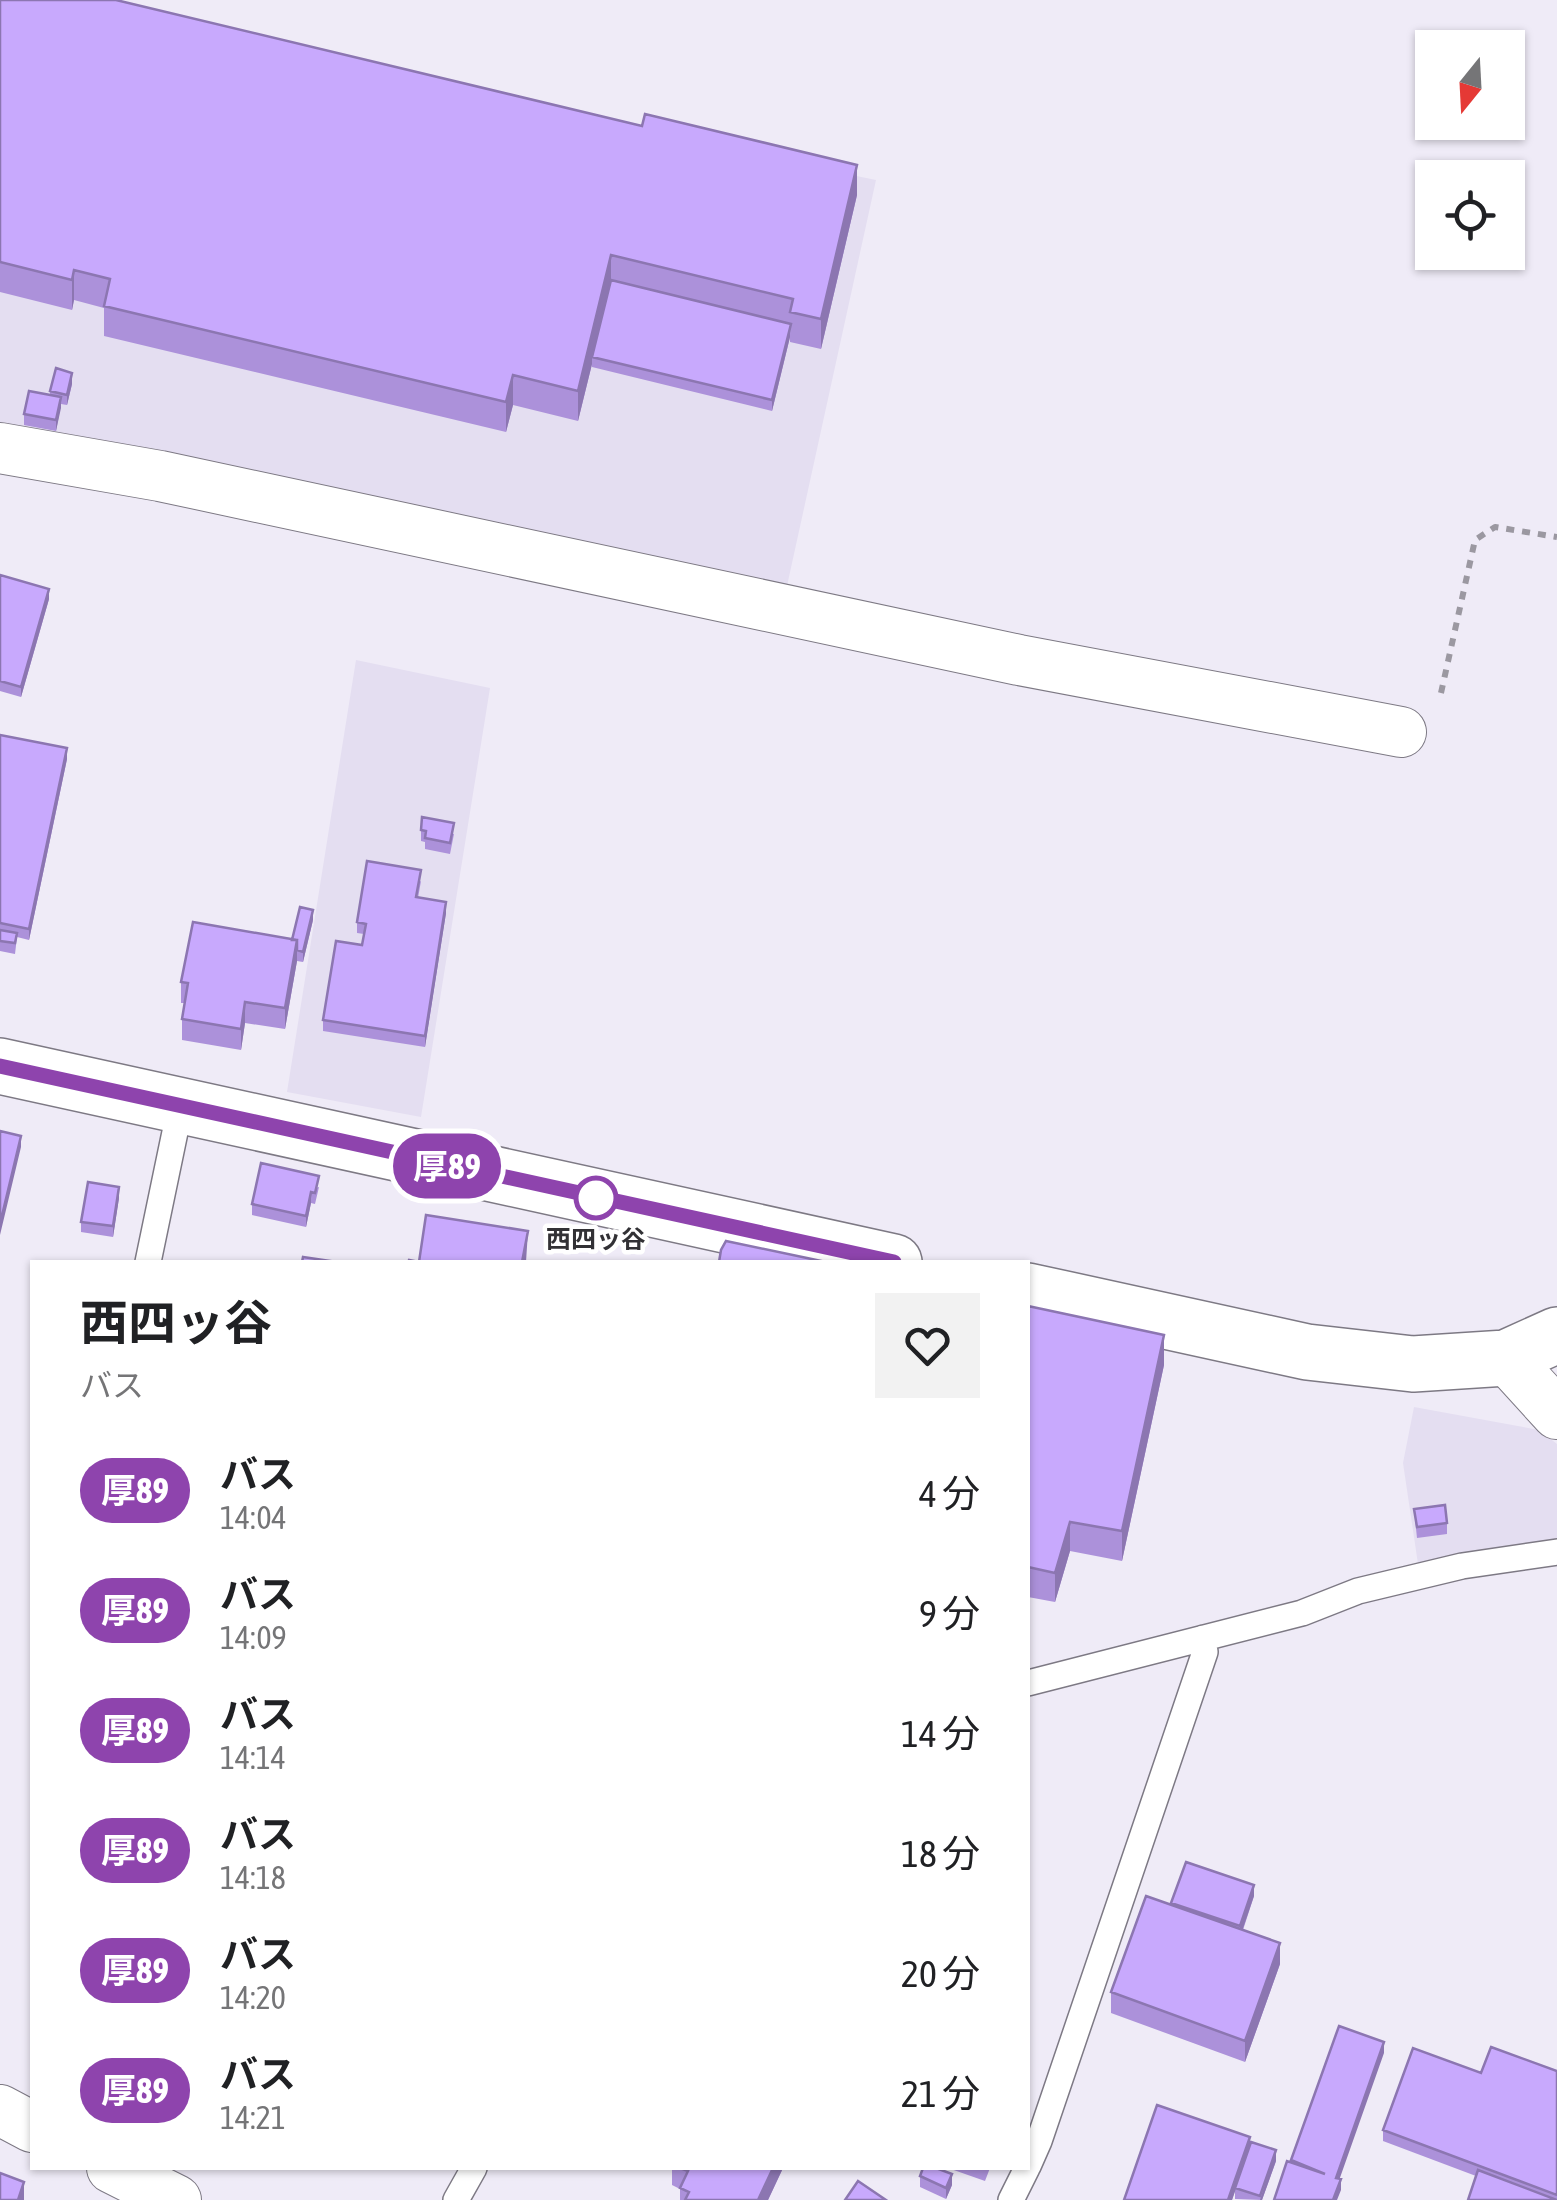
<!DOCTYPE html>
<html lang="ja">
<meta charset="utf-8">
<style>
body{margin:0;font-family:"Asap Condensed","Noto Sans JP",sans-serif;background:#f2f2f2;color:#202124;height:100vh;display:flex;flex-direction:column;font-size:38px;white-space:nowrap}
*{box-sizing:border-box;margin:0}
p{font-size:32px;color:#757577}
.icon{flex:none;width:55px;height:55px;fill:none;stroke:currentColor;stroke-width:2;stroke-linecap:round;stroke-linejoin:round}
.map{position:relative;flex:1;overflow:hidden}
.drawer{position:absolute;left:30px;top:1260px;width:1000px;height:910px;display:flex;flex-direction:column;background:#fff;border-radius:0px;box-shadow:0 2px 8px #0004}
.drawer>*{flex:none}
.badge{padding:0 20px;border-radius:32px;font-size:35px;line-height:65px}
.needle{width:65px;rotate:198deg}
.fabs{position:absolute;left:1415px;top:30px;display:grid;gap:20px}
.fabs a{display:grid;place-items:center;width:110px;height:110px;border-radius:0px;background:#fff;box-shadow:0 2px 8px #0004;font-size:50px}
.map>.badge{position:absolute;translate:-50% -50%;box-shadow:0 0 0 5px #fff}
.round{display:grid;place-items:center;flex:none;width:105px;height:105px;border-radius:0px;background:#f2f2f2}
.summary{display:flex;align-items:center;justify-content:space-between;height:170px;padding:0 50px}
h1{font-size:48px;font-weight:700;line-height:75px}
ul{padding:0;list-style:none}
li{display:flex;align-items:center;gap:30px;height:120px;padding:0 50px}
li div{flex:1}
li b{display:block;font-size:38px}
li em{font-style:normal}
li .badge{min-width:110px;font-weight:700;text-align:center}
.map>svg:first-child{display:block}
.built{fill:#e4def1}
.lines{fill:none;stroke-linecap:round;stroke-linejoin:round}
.service-casing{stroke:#7d7984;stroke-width:28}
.minor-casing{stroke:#7d7984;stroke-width:52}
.tertiary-casing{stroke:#7d7984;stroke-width:58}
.path{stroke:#9b98a1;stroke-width:6;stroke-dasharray:8 8;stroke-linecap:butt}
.service{stroke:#fff;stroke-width:25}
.minor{stroke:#fff;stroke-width:50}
.tertiary{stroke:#fff;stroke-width:55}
.wall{fill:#ac91da}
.shaded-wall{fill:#8c76b1}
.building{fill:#c8a9fd;stroke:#8c76b1;stroke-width:2.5}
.line-casing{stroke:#fff;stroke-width:22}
.line{stroke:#8e44ad;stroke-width:15}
.stop-dot{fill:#fff;stroke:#8e44ad;stroke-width:5}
.labels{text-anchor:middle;stroke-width:9;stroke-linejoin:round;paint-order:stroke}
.stop-label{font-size:25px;font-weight:bold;fill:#323135;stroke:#fff}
</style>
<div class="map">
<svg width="1557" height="2200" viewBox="0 0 1557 2200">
<rect width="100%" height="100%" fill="#efebf7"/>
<path class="built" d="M0 0 876 180 785 595 0 435Z
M356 660 490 688 421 1117 287 1092Z
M1414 1407 1539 1430 1557 1444V1546L1418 1564 1403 1463Z"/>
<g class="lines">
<defs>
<path id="service" d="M148 1262 180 1108
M1028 1683 1302 1613 1358 1591 1462 1566 1557 1552
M1028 2166 1039 2141 1205 1652 1203 1638
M456 2200 474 2168
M1011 2200 1027 2168"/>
<path id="minor" d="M0 448 160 476 1019 660 1401 732
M1506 1358 1557 1414
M0 2110 32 2127
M112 2168 176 2200"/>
<path id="tertiary" d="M0 1066 894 1262
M1028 1291 1307 1352 1413 1364 1506 1358 1557 1335"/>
</defs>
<use href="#service" class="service-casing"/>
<use href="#minor" class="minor-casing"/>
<use href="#tertiary" class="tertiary-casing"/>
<path class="path" d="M1441 693 1475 540 1495 527 1557 537"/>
<use href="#service" class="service"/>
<use href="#minor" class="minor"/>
<use href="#tertiary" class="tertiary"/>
</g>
<path class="wall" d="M0 0 857 195 821 349 790 342V337L772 411 592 367V364L578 421 513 405 506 432 104 336V308L74 300 72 310 0 292Z
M72 384 67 405 61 404 56 431 24 425V414L50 395V391Z
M0 575 49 599 21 697 0 691Z
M0 735 67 759 29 940 17 937 15 954 0 951Z
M421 830 454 834 450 854 425 849V842L421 841Z
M421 881 418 898 446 913 425 1047 323 1031V1020L362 945 364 934 357 933V922Z
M313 920 303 962 297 961 285 1029 245 1023 241 1050 182 1040V1019L185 1003H181V982L292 940Z
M319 1187 315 1204 311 1203 306 1227 252 1215V1204Z
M119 1198 113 1237 81 1232V1222Z
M1028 1306 1164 1365 1122 1561 1070 1551 1055 1602 1028 1597Z
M1414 1509 1447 1523V1534L1417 1538Z
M1254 1896 1243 1930 1280 1964 1245 2062 1111 2013V1992L1171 1904Z
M1557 2071V2200L1476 2176 1383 2141V2130L1481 2073Z
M1276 2161 1262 2200 1235 2199V2191L1232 2200H1124Z
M672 2168H783L768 2200H680V2189L672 2185Z
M948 2168H990L985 2181Z
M920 2176 952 2185 946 2199 920 2187Z"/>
<path class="shaded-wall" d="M857 165V195L821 349V319Z
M611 255V285L592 357V364L578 421V391Z
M74 270V300L72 310V280Z
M790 326V337L772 411V400Z
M72 373V384L67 405V395Z
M513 375V405L506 432V402Z
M61 397V408L56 431V420Z
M49 589V599L21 697V687Z
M67 748V759L29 940V929Z
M446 902V913L425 1047V1036Z
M313 910V920L303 962V952Z
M297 940V961L285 1029V1008Z
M245 1002V1023L241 1050V1029Z
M21 1136V1147L0 1235V1224Z
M119 1187V1198L113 1237V1226Z
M311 1192V1203L306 1227V1216Z
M528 1231 526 1262H522Z
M1164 1335V1365L1122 1561V1531Z
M1070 1522V1551L1055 1602V1573Z
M1254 1885V1896L1240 1937V1926Z
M1280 1943V1964L1245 2062V2041Z
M1384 2042V2053L1336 2189V2178Z
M1250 2137V2148L1232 2200H1228Z
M1276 2150V2161L1262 2200H1260Z
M773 2168H783L768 2200H758Z
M952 2174V2185L946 2199V2188Z
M1341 2179V2190L1337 2200H1333Z
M24 2182V2200H18Z"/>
<path class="building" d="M0 0H116L642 126 645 114 857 165 821 319 790 312 793 299 611 255 578 391 513 375 506 402 104 306 110 279 74 270 72 280 0 262Z
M611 280 791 324 772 400 592 357Z
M56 368 72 373 67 395 50 391Z
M29 391 61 397 56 420 24 414Z
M0 575 49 589 21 687 0 681Z
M0 735 67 748 29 929 0 923Z
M422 817 454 823 450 843 425 838 426 831 421 830Z
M367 861 421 870 416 897 446 902 425 1036 323 1020 336 941 362 945 366 924 357 922Z
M300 907 313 910 303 952 297 950V940H292Z
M193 922 297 940 285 1008 245 1002 241 1029 182 1019 188 983 181 982Z
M0 930 17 933 15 943 0 941Z
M0 1131 21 1136 0 1224Z
M261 1163 319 1176 315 1193 311 1192 306 1216 252 1204Z
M88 1182 119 1187 113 1226 81 1222Z
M426 1215 528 1231 522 1262H408L409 1260 419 1262Z
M726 1241 826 1262H719L721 1250Z
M303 1257 337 1262H302Z
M1028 1306 1164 1335 1122 1531 1070 1522 1055 1573 1028 1567Z
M1445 1505 1447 1523 1417 1527 1414 1509Z
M1186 1862 1254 1885 1240 1926 1171 1903Z
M1146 1896 1280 1943 1245 2041 1111 1992Z
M1339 2026 1384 2042 1336 2178 1341 2179 1333 2200H1274L1287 2161 1325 2174 1291 2160Z
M1491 2047 1557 2071V2195L1383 2130 1413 2048 1481 2073Z
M1157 2105 1250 2137 1228 2200H1124Z
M1251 2142 1276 2150 1260 2196 1235 2188Z
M680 2168H773L758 2200H685L689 2192 680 2188 688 2171Z
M923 2168H936L952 2174 946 2188 920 2176Z
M1478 2170 1557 2200H1468Z
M0 2173 24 2182 18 2200H0Z
M858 2181 886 2200H845Z"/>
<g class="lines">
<defs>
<path id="line" d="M0 1066 894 1262"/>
</defs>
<use href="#line" class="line-casing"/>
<use href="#line" class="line"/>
</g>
<circle class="stop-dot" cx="596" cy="1198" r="20"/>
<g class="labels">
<g class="stop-label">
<text x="596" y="1248">西四ッ谷</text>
</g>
</g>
</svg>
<div class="fabs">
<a><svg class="needle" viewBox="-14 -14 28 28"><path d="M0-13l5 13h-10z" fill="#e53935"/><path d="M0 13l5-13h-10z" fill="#757577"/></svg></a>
<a><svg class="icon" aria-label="locate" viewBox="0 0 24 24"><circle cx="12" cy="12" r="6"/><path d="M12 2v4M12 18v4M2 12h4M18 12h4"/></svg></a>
</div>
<b class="badge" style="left:447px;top:1166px;background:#8e44ad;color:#fff">厚89</b>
<section class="drawer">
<div class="summary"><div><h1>西四ッ谷</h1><p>バス</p></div><a class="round"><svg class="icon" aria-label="heart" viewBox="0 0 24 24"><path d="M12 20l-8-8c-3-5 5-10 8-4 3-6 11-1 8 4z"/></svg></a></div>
<ul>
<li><span class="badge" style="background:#8e44ad;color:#fff">厚89</span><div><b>バス</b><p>14:04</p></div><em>4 分</em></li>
<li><span class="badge" style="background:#8e44ad;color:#fff">厚89</span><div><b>バス</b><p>14:09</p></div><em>9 分</em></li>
<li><span class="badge" style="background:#8e44ad;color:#fff">厚89</span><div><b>バス</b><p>14:14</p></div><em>14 分</em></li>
<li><span class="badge" style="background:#8e44ad;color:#fff">厚89</span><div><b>バス</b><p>14:18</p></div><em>18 分</em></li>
<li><span class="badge" style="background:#8e44ad;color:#fff">厚89</span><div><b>バス</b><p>14:20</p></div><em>20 分</em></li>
<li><span class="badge" style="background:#8e44ad;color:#fff">厚89</span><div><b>バス</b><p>14:21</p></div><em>21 分</em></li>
</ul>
</section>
</div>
